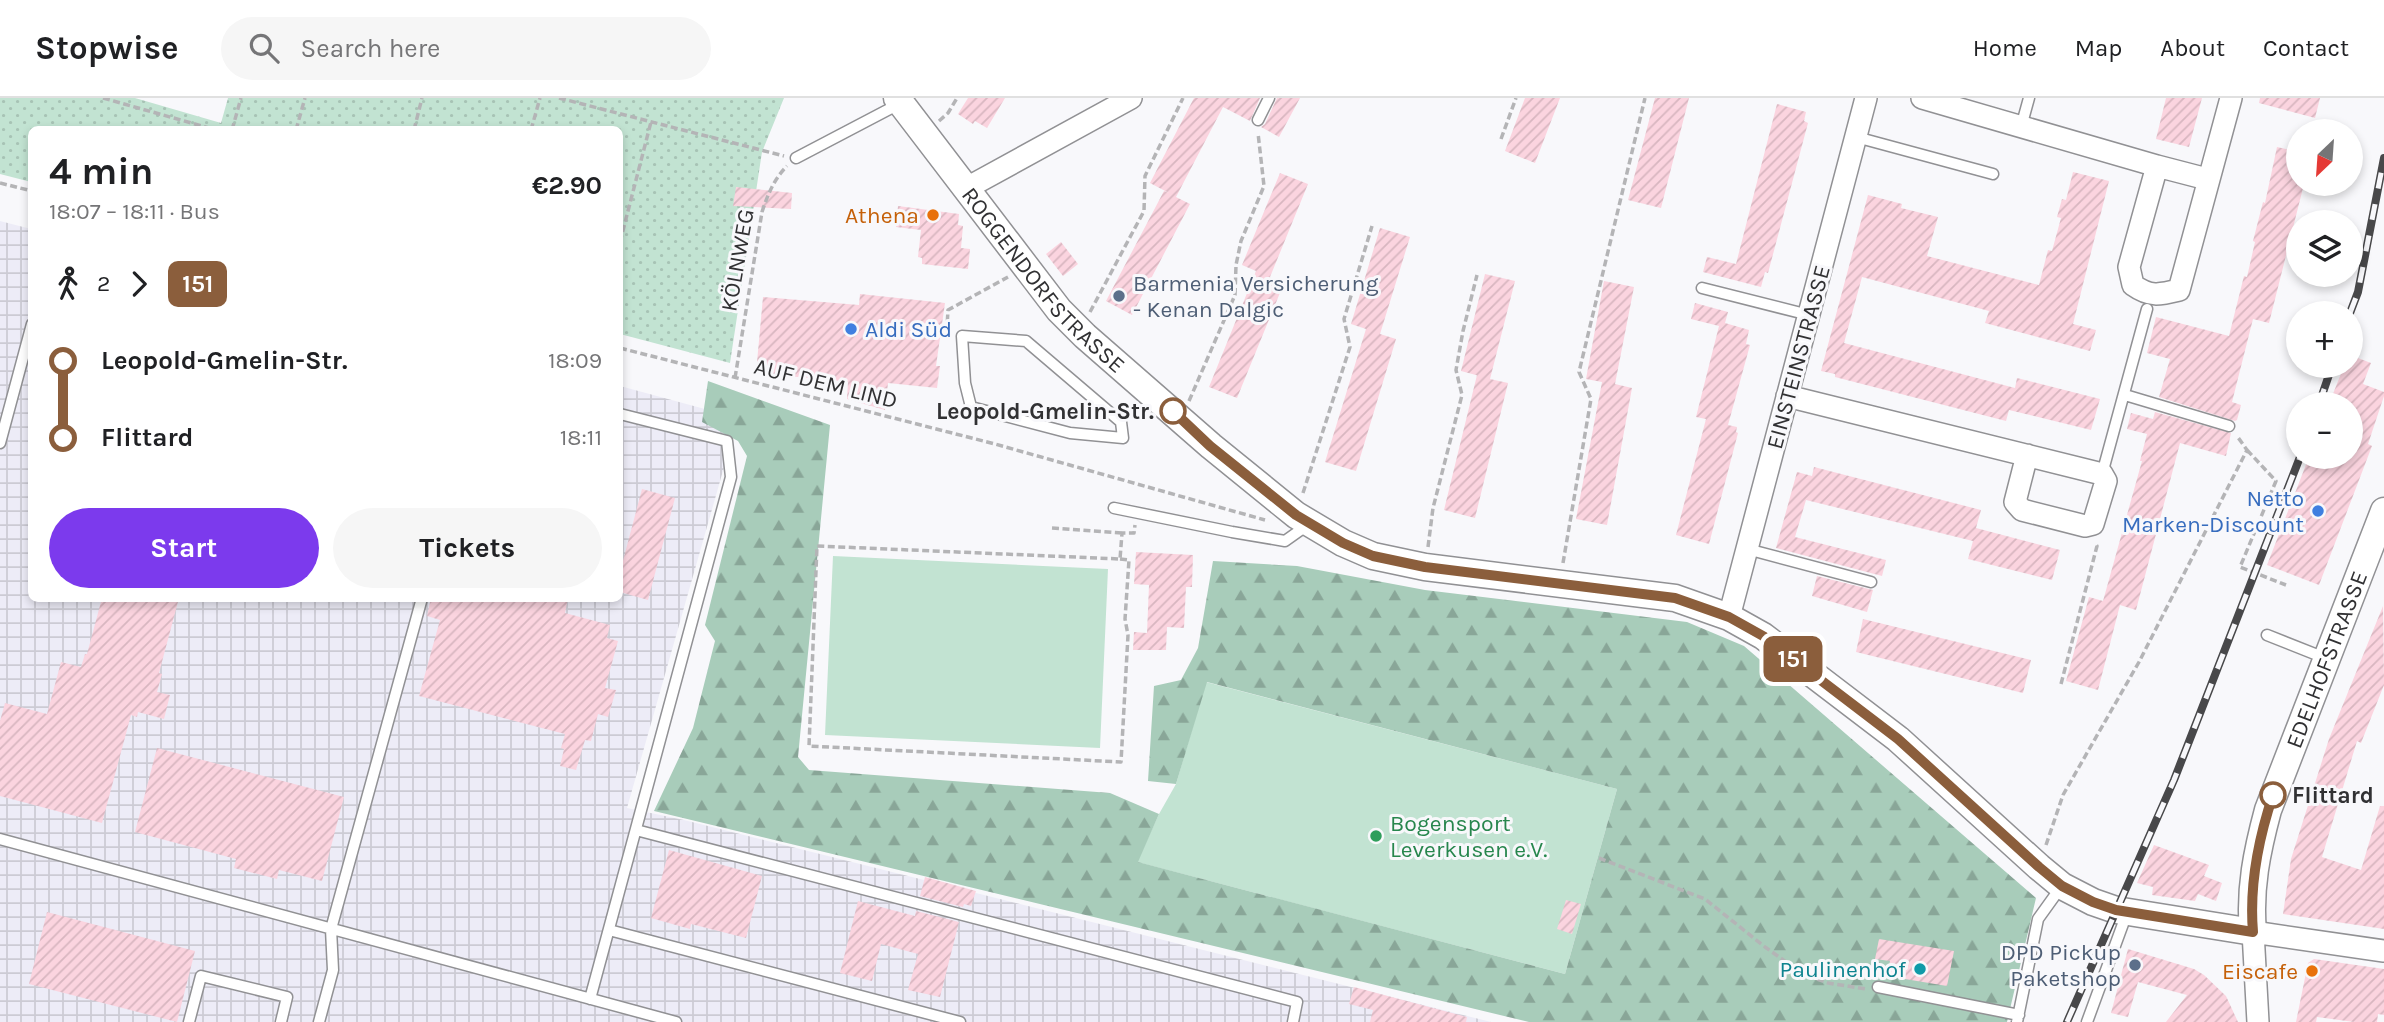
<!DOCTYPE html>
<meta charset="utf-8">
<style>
body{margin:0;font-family:Karla,sans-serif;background:#f6f6f6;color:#202124;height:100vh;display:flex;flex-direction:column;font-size:26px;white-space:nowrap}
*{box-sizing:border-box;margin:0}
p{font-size:23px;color:#757577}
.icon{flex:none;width:38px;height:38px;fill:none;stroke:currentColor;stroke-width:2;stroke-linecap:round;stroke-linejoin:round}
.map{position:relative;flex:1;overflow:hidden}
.details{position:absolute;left:28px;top:28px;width:595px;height:476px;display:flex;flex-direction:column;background:#fff;border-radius:10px;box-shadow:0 4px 10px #0003}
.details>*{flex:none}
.badge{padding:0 14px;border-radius:10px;font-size:24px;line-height:46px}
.needle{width:46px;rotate:205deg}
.controls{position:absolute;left:2286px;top:21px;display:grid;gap:14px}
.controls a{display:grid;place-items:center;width:77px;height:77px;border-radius:50%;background:#fff;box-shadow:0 4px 10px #0003;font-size:35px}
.map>.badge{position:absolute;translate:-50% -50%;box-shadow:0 0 0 4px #fff}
.legs{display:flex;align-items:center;gap:10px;height:77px;padding:0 21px;font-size:23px}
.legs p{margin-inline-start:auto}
.summary{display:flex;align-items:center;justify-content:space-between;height:119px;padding:0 21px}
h1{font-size:38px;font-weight:700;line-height:52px}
.cta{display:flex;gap:14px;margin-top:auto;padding:14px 21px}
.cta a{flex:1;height:80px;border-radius:42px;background:#7c3aed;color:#fff;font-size:28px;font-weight:700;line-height:80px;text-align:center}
.cta a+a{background:#f6f6f6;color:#202124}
ul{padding:0 21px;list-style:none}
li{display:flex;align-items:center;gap:24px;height:77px;font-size:26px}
li i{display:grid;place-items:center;width:10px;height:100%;margin:0 9px;background:currentColor}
li i::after{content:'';width:18px;height:18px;margin:-9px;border:5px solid;border-radius:50%;background:#fff}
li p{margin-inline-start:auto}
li:first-child i{background:linear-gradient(#0000 50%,currentColor 0)}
li:last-child i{background:linear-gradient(currentColor 50%,#0000 0)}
header{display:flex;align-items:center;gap:42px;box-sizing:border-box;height:98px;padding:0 35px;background:#fff;border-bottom:2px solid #e0e0e0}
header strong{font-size:33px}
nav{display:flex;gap:38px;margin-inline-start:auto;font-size:24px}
.search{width:490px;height:63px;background:#f6f6f6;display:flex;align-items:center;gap:18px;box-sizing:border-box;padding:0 24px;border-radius:38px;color:#757577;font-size:26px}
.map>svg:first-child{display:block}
.industrial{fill:url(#industrial-grid)}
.grass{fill:#c2e3d2}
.forest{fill:url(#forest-firs)}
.park{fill:url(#park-dots)}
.building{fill:url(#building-hatch)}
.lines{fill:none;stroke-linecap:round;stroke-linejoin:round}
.service-casing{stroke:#919194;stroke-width:13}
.minor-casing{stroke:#919194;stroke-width:24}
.tertiary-casing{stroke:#919194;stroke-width:29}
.path{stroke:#b4b4b6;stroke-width:3.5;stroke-dasharray:7 3.5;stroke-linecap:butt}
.service{stroke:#fff;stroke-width:10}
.minor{stroke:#fff;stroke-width:21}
.tertiary{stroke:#fff;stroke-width:26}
.rail-casing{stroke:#48484a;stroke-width:8}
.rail{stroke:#f8f8fb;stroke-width:5;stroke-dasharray:16;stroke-linecap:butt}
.line-1-casing{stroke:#fff;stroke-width:16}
.line-1{stroke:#8b5e3c;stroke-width:10}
.food-dot{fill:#e8710a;stroke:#f8f8fb;stroke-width:2.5}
.service-dot{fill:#5c6f8a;stroke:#f8f8fb;stroke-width:2.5}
.shop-dot{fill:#3f7fe0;stroke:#f8f8fb;stroke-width:2.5}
.stop-1-dot{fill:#fff;stroke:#8b5e3c;stroke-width:3.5}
.leisure-dot{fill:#2e9e5b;stroke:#f8f8fb;stroke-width:2.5}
.culture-dot{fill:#0f9aa8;stroke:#f8f8fb;stroke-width:2.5}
.labels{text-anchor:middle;stroke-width:6;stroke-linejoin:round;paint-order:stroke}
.food-label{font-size:23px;fill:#c56008;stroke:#f8f8fb;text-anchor:end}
.street-label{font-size:23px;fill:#313133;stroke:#f8f8fb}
.service-label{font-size:23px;fill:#4e5e75;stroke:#f8f8fb;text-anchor:start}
.shop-label{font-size:23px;fill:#366cbe;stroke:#f8f8fb;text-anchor:start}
.stop-label{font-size:23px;font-weight:bold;fill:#313133;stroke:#f8f8fb;text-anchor:end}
.leisure-label{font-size:23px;fill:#27864d;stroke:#f8f8fb;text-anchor:start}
.culture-label{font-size:23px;fill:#0d838f;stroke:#f8f8fb;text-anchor:end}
</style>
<header>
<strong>Stopwise</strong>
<div class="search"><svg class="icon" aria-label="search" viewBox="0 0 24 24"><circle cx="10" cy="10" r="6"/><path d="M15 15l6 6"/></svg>Search here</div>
<nav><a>Home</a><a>Map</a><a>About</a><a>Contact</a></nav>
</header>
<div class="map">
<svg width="2384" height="924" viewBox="0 0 2384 924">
<defs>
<pattern id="industrial-grid" width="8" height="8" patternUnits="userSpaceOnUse" patternTransform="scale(1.75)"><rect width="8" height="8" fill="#edecf7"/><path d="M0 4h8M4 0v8" fill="none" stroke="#cccbd4"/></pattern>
<pattern id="forest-firs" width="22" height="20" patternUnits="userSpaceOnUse" patternTransform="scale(1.75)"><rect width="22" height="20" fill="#a8ccba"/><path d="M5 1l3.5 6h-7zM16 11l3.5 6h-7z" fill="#89a698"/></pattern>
<pattern id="park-dots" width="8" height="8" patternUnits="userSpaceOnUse" patternTransform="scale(1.75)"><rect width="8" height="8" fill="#c2e3d2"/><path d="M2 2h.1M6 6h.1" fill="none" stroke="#a7c3b5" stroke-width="1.8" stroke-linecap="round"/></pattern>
<pattern id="building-hatch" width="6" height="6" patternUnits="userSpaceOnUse" patternTransform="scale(1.75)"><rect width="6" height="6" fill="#fbd4df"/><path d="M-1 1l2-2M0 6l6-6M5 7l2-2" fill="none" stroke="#d8b6c0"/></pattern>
</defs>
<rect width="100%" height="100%" fill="#f8f8fb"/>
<path class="industrial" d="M0 123 31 131 32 500H620V288L738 320 627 710 684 722 1491 924H0Z"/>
<path class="grass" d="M833 458 1108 471 1100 650 825 637Z
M1206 584 1617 691 1565 876 1137 764 1159 716 1176 686Z"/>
<path class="forest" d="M708 283 830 327 798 659 809 672 1110 695 1159 716 1138 764 1565 876 1617 691 1207 584 1176 686 1148 683 1154 588 1181 582 1198 550 1213 463 1297 468 1425 492 1687 524 1744 548 2036 800 2007 924H1529L654 713 693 630 715 543 705 527 747 358 738 343 702 324Z"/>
<path class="park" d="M0 0H135L221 25 228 0H784L762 54 730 265 620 236V32H32L31 84 0 76Z"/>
<path class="building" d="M968 0H1005L987 30 975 23 973 26 958 16Z
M1194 0H1260L1250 23 1223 9 1176 99 1190 106 1132 217 1106 203 1164 93 1169 95 1150 85Z
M1277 0H1300L1279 39 1261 29 1265 26Z
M1525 0H1560L1535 65 1505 53Z
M1655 0H1689L1661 110 1628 102Z
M2166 0H2202L2189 49 2156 41Z
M2260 0H2320L2315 20 2259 5Z
M1777 6 1806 14 1804 23 1808 25 1768 175 1765 174 1761 189 1703 174 1707 159 1736 166Z
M2277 49 2298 54V86H2304L2269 225 2253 221 2232 304 2241 307 2237 322 2235 323 2159 299 2170 261 2147 255 2156 219 2229 238 2244 178 2247 179 2255 144 2253 143 2263 104 2265 105Z
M2073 74 2109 83 2073 226 2096 232 2090 253 1985 225 1989 213 1862 179 1844 245 2015 290 2017 280 2100 301 2091 332 2009 312 2006 323 1835 279V276L1821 273 1868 97 1902 106 1901 110 1938 119 1927 158 2039 187 2048 152 2052 153 2061 120 2057 119 2062 101 2066 102Z
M1280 75 1308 86 1270 179 1284 185 1237 300 1209 289 1256 173 1242 167Z
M736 89 792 95 791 111 733 108Z
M898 108 959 116 958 127 963 128 961 150 970 151 968 171 922 166V160L918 159 921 132 896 129Z
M1380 130 1410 139 1380 236 1396 241 1356 373 1325 364 1366 231 1351 226Z
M1061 144 1078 166 1063 178 1046 156Z
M1485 176 1515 183 1490 281 1508 285 1475 420 1444 412 1477 277 1487 280 1461 273Z
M1604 183 1634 189 1615 286 1632 290 1607 427 1576 421 1602 284 1586 281Z
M860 196 945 205 936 268H940L937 290 888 285 885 312 847 301 848 284 756 275 763 199 859 207Z
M1695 205 1728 214 1725 225 1749 232 1746 246 1750 247 1728 327 1737 329 1736 334 1738 335 1709 446 1676 437 1706 321 1696 319 1719 228 1691 221Z
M2350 257 2371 265 2363 286 2384 294V298L2368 346 2372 348 2319 487 2267 467 2309 359H2350V306H2329L2344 268H2350Z
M2155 314 2231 335 2226 358 2180 345 2136 512 2120 507 2098 592 2066 583 2089 499 2103 503 2142 363H2140L2147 336 2127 331 2131 315 2153 321Z
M1814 369 1981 412 1976 430 2060 452 2052 482 1968 461 1973 443 1806 402 1795 439 1886 462 1882 478 1776 450 1797 374 1812 378Z
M642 391 675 400 648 502 620 494V474Z
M1136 454 1193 457 1192 489H1186L1184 530 1167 529 1166 552H1133L1134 534 1147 535 1149 487 1134 486Z
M1817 478 1873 492 1867 514 1812 498Z
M102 500H179L159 575 162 576 157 594 170 597 164 621 138 614 137 619 131 617 102 725 0 698V623L5 605 47 616 61 564 81 569 85 556H87Z
M431 500H568L565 515 610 527 607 540 618 543 605 590 616 592 608 619 598 616 591 643 585 642 576 672 560 668 564 651 561 650 565 636 419 598 440 522 427 518Z
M2383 508 2384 587 2361 645 2357 643 2322 759 2361 772 2380 708H2384V831L2283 816 2291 761 2329 641Z
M1863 521 2031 562 2023 595 1856 554Z
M157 650 344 699 322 783 279 772 277 781 234 770 236 761 135 734Z
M2154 747 2209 767 2204 778 2222 785 2216 803 2198 796 2195 803 2152 797 2153 789 2137 785Z
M669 752 762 778 746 840 691 826 690 831 651 820Z
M925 779 976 793 971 808 964 806 963 809 920 798Z
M1566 802 1581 806 1572 836 1557 831Z
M858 803 915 818 916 813 959 824 940 899 908 892 918 856 881 846 872 883 840 875Z
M47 814 195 853 177 924 29 886Z
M1879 841 1954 853 1947 888 1887 878 1890 863 1875 861Z
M2128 851 2194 871 2204 877 2226 898 2238 924H2166L2187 897 2138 884 2128 919 2111 915Z
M2314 861 2384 871V917L2378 916 2377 924H2354L2317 919 2316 924H2296L2308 865Z
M1354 889 1467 919 1466 924H1370L1373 912 1349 906Z"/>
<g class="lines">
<defs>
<path id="service" d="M1258 22 1269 0
M2021 29 2029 0
M1856 39 1993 76
M796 60 899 6
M1702 190 1809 217
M962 238 1026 243 1121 324 1123 340 1070 335 971 309 965 285Z
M2125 297 2229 328
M0 345 32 226
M2102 376 2147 211
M1114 410 1232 434 1285 443 1309 426
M1747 451 1871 484
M2267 537 2325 560
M636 732 1297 904 1293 924
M0 741 676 924
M609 832 960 924
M1878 889 2019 917
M590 901 731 379 727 343 620 316
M189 924 201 878 287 899 281 924
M319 924 333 872 331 831 422 500
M2017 924 2038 821 2061 789
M2087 924 2127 815"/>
<path id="minor" d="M1922 0 2157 68
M2207 81 2157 68 2129 169 2133 187C2150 199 2159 197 2179 192L2231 0
M965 91 1131 0
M1787 298 2102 376 2106 383 2093 426 2085 428 2022 412 2015 404 2027 357
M1729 519 1866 0
M2258 924 2253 834 2384 853"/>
<g id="tertiary">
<path id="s1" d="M897 0 1059 212 1085 238 1211 348 1296 417 1343 445 1373 458 1425 469 1675 500 1729 519 1763 538 1898 641 2039 769 2062 788 2093 804 2116 812 2253 834C2249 791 2257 753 2268 712L2384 413"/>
</g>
</defs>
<use href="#service" class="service-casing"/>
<use href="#minor" class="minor-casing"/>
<use href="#tertiary" class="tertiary-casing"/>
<path class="path" d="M103 0 216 32
M559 0 784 58
M939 23 948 15 957 0
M232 32 241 0
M296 32 305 0
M414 32 422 0
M531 32 540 0
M1501 41 1516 0
M0 85 32 93
M620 144 651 24
M1090 214 1144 113 1145 78 1183 0
M951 232 947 229 948 212 1008 179
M620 250 995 346 1265 422
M735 280 762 114C768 96 774 81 787 68
M1189 303 1235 197 1236 167 1241 143 1264 88 1258 35
M2247 352 2276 383 2240 469 2286 487
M1303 395 1350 249 1344 221 1372 128
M1052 430 1122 435
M1428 449 1433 410 1462 297 1456 272 1463 233 1477 177
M1120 461 1129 462 1125 521 1128 537 1121 664 809 648 817 448 1120 461 1122 435H1134L1135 427
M1563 465 1591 301 1579 274 1645 0
M2061 586 2097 448 2095 445
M2046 747 2063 697 2139 564 2247 352 2237 338
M1599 760 1705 801 1765 849 1803 876 1828 885 1866 891"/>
<use href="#service" class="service"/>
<use href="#minor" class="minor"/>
<use href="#tertiary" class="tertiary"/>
<defs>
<path id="rail" d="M2350 215 2358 194 2384 60
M2319 306 2332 268
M2067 924 2174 682 2300 359"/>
</defs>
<use href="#rail" class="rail-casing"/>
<use href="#rail" class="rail"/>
</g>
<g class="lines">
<defs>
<path id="line-1" d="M1173 313 1210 348 1296 417 1343 445 1373 458 1425 469 1675 500 1729 519 1763 538 1898 641 2039 769 2062 788 2093 804 2116 812 2253 834C2249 787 2258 742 2273 697"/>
</defs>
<use href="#line-1" class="line-1-casing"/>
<use href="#line-1" class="line-1"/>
</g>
<g class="food-dot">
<circle cx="933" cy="117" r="7"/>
<circle cx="2312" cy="873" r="7"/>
</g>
<g class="service-dot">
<circle cx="1119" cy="198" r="7"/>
<circle cx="2135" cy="867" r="7"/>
</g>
<g class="shop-dot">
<circle cx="851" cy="231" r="7"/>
<circle cx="2318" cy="413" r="7"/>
</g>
<g class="stop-1-dot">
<circle cx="1173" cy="313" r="12"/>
<circle cx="2273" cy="697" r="12"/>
</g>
<circle class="leisure-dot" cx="1376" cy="738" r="7"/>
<circle class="culture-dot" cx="1920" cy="871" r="7"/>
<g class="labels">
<g class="food-label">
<text x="919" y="125">Athena</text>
<text x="2298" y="881">Eiscafe</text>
</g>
<g class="street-label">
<text transform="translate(737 162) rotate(-80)" y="8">KÖLNWEG</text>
<text dy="8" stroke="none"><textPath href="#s1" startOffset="234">ROGGENDORFSTRASSE</textPath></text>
<text transform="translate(1798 259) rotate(-75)" y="8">EINSTEINSTRASSE</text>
<text transform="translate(826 285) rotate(14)" y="8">AUF DEM LIND</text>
<text dy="8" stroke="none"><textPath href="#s1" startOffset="1942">EDELHOFSTRASSE</textPath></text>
</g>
<g class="service-label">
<text x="1133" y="193">Barmenia Versicherung<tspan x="1133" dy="26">- Kenan Dalgic</tspan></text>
<text x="2121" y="862" text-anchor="end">DPD Pickup<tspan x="2121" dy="26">Paketshop</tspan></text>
</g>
<g class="shop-label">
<text x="865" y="239">Aldi Süd</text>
<text x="2304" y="408" text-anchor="end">Netto<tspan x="2304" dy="26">Marken-Discount</tspan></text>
</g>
<g class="stop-label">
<text x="1154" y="321">Leopold-Gmelin-Str.</text>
<text x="2292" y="705" text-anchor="start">Flittard</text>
</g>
<g class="leisure-label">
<text x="1390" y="733">Bogensport<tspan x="1390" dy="26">Leverkusen e.V.</tspan></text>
</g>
<g class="culture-label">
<text x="1906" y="879">Paulinenhof</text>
</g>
</g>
</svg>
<div class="controls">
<a><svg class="needle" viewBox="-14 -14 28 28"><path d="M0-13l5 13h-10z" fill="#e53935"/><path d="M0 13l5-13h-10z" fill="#757577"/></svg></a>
<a><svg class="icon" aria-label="layers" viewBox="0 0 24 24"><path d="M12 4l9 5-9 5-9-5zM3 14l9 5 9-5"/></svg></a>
<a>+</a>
<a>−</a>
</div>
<b class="badge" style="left:1793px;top:561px;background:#8b5e3c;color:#fff">151</b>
<section class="details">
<div class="summary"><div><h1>4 min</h1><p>18:07 – 18:11 · Bus</p></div><b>€2.90</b></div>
<div class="legs"><svg class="icon" aria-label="walk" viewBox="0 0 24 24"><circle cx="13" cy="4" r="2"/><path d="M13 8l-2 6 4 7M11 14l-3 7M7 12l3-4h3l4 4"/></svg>2<svg class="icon" aria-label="forward" viewBox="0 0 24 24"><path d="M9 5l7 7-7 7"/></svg><b class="badge" style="background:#8b5e3c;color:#fff">151</b></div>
<ul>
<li><i style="color:#8b5e3c"></i><b>Leopold-Gmelin-Str.</b><p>18:09</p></li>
<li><i style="color:#8b5e3c"></i><b>Flittard</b><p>18:11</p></li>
</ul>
<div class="cta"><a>Start</a><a>Tickets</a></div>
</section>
</div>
